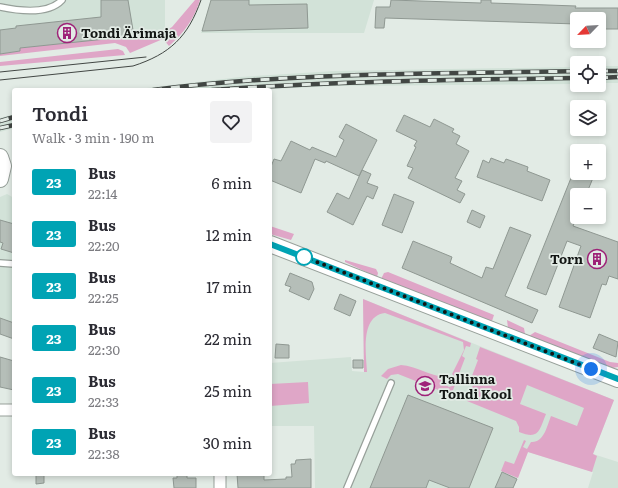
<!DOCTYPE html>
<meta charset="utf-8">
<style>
body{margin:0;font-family:Literata,serif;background:#f2f2f3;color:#2b2b33;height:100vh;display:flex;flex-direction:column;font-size:15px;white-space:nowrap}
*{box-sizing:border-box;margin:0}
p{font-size:13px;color:#7c7c81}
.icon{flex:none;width:22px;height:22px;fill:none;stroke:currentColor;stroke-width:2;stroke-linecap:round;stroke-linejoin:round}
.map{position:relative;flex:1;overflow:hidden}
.details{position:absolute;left:12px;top:88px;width:260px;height:388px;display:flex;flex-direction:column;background:#fff;border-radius:4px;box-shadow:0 2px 6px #0003}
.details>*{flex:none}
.badge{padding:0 8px;border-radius:3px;font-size:14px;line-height:26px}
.needle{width:26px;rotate:245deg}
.controls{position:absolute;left:570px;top:12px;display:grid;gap:8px}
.controls a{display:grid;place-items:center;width:36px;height:36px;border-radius:4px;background:#fff;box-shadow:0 2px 6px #0003;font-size:20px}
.you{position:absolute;width:20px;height:20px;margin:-10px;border:3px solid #fff;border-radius:50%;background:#1a73e8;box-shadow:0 0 0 6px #1a73e833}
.map>.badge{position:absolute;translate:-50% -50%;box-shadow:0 0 0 2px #fff}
.round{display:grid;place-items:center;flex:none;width:42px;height:42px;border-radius:4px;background:#f2f2f3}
.overview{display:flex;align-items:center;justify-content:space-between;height:68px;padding:0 20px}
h1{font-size:19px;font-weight:600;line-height:30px}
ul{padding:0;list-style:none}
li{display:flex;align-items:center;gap:12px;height:52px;padding:0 20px}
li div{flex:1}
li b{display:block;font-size:15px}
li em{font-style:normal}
li .badge{min-width:44px;font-weight:700;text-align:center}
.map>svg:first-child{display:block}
.built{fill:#d2e2d8}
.green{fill:#dfa6c7}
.building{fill:#b5beb8;stroke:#8f9892}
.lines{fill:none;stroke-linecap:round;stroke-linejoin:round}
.lane-casing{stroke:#97a09a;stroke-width:8}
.street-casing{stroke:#97a09a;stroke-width:13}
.secondary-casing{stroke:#97a09a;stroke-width:18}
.lane{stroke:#fff;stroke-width:5.5}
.street{stroke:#fff;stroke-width:11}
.secondary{stroke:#fff;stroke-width:16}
.tram{stroke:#424744;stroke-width:1}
.rail-casing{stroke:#424744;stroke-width:4.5}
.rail{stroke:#e2ebe5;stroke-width:3;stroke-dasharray:9;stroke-linecap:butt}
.line-casing{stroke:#fff;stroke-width:9}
.line{stroke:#00a3b4;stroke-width:6}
.walk{stroke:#131614;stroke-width:4;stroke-dasharray:0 7.2}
.stop-dot{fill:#fff;stroke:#00a3b4;stroke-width:2}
.labels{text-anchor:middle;stroke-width:3.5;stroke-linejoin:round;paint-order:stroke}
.poi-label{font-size:13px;font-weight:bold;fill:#131614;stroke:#e2ebe5;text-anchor:start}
</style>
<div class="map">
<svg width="618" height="488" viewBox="0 0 618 488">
<rect width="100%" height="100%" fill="#e2ebe5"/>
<path class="built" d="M0 0H165V32L20 49V51L0 54Z
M211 0H374L364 33H201Z
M599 66H618V83H599Z
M577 67V84L338 86 249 90H130L240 77 335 71Z
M14 114V128L0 132V118Z
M7 194 14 198V323L0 318V197Z
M363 299 614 400 593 454 618 462V488H588L593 472 528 452 513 488H315L314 426H270V363L351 357 352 371 364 372Z"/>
<path class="green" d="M195 0H200C194 19 184 33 169 46L163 39 130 53 126 47 115 43 0 56V54L20 51V48L164 32 172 27Z
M118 49 123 51 125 55 0 66V62Z
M270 226 294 234 291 240 270 234Z
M345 260 376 269 378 273 377 277 345 262Z
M388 272 494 315 492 321 381 279 384 273Z
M363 299 471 343 470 347 466 346 462 356 465 358 457 379 452 374 464 350 463 342 385 313C360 316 366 353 367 372H364Z
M507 320 524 328 525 334 508 328Z
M535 332 610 362 618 363V367L612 368 529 336Z
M480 347 614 400 593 454 597 456 592 472 528 452 518 478 501 471 505 461 514 464 524 440 526 441 523 447 527 449 531 442C544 443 547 426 551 416L577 426 584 408 527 385 520 404 546 414C539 431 539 440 519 432V427L516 421 467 401 474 382 470 381 478 360 476 359Z
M401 365C417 366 429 376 445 377 443 382 445 385 449 387L455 385 451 395 398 374 391 375 387 379 381 376 388 369Z
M308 382 309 403 270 406V384Z"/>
<path class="building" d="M101 0H128L134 36 20 48V51L0 54V30L16 28V26L101 17Z
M211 0H249V5L307 4 308 28 202 31Z
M391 0 481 3V0H491V3L576 6 575 8H618V29H599V19H577V24L385 18 384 28H375L376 7H390Z
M404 115 430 127 434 119 454 129 452 132 460 136 456 144 469 151 455 178 462 181 457 190 465 194 460 203 408 178 413 168 407 166 416 147 414 146 417 141 396 131Z
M346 124 377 140 359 176 326 161 325 163 315 159 301 193 270 180V169L274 159 281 161 291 141 310 150 312 147 336 157 344 140 339 137Z
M491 158 504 163 506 159 528 167 527 171 550 180 542 201 477 177 483 160 489 163Z
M362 170 371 174 367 183 378 187 373 199 367 196 353 225 327 212 337 193 349 199Z
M573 173H595L586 195H577V217L573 226 618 242V279L609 276 606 285 602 284 590 318 559 307 581 246 567 241 546 295 527 288Z
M394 194 414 202 402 233 382 225Z
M472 210 485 216 480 228 467 222Z
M0 220 14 224V253L1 249 3 243 0 242Z
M510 227 531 235 505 296 538 310 532 323 402 268 413 241 452 257 450 263 482 278 486 267 493 269Z
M290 273 312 282 314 289 309 300 289 291 291 287 285 285Z
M340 294 356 301 350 316 334 309Z
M0 318 14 323V339L0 334Z
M599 334 618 342 616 357 593 348Z
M276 344 289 345V358H275Z
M0 357 14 361V390L0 387Z
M353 360H363V368H353Z
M408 395 493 428 469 488H450L429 480 426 488H370Z
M311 459V488H238L237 474H264V480L286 479V477H292L291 464H295L296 460Z
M502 472 517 479 513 488H495Z
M44 474V483L36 484V475Z
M177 474H187V478H196V488H174L173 478H177Z"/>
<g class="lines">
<defs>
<path id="lane" d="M0 7C19 11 48 15 62 0
M0 263 14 264
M347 488 391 383"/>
<path id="street" d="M0 410H14
M220 474V488"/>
<path id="secondary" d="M0 179 3 166 0 157
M270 244 618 379"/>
</defs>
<use href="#lane" class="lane-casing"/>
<use href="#street" class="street-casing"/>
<use href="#secondary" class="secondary-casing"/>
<use href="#lane" class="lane"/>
<use href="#street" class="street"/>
<use href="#secondary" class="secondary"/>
<path class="tram" d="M0 72 146 57
M0 80 133 66C170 54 188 37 201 0"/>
<defs>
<path id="rail" d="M599 71H618
M599 78 618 77
M153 90C293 72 435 74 577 71
M212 90C333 81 455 80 577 78
M0 121 14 117
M0 128 14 125"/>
</defs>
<use href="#rail" class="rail-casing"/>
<use href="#rail" class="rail"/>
</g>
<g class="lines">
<defs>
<path id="line" d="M270 244 618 379"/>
</defs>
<use href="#line" class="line-casing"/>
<use href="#line" class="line"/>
<path class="walk" d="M304 257 591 369"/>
</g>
<defs>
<symbol id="building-ring" viewBox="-11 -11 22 22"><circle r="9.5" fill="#e2ebe5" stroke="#9e2278" stroke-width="1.5"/><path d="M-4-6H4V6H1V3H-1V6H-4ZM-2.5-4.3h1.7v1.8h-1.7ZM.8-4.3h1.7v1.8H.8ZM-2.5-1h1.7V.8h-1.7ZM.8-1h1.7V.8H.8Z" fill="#9e2278"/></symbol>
<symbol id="school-ring" viewBox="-11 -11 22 22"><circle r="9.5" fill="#e2ebe5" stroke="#9e2278" stroke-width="1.5"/><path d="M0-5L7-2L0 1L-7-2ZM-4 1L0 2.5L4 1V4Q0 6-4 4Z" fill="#9e2278"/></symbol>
</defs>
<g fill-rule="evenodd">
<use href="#building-ring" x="56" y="22" width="22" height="22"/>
<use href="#building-ring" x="586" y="248" width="22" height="22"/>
<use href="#school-ring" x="414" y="375" width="22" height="22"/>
</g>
<circle class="stop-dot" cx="304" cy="257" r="8"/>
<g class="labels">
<g class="poi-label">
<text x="81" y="38">Tondi Ärimaja</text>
<text x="583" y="264" text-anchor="end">Torn</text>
<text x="439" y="384">Tallinna<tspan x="439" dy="15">Tondi Kool</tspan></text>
</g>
</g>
</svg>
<div class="controls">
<a><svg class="needle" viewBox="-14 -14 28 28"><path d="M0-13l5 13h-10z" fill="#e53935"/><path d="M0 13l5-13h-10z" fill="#7c7c81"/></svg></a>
<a><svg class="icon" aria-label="locate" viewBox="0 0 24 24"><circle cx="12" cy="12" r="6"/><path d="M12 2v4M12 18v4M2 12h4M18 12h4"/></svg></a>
<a><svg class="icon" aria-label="layers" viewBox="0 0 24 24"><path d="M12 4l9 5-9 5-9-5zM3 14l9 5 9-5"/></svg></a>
<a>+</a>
<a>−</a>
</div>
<div class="you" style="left:591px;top:369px"></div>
<section class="details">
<div class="overview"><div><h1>Tondi</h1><p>Walk · 3 min · 190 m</p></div><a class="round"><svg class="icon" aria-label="heart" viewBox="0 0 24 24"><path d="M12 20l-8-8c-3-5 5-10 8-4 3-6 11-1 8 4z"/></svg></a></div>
<ul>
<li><span class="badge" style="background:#00a3b4;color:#fff">23</span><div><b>Bus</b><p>22:14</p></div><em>6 min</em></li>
<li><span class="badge" style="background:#00a3b4;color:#fff">23</span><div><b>Bus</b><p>22:20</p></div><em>12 min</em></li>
<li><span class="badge" style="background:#00a3b4;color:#fff">23</span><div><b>Bus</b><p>22:25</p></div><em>17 min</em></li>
<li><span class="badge" style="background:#00a3b4;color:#fff">23</span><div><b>Bus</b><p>22:30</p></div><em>22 min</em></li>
<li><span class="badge" style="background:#00a3b4;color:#fff">23</span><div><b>Bus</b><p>22:33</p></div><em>25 min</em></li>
<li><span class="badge" style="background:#00a3b4;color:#fff">23</span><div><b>Bus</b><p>22:38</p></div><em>30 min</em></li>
</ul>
</section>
</div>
